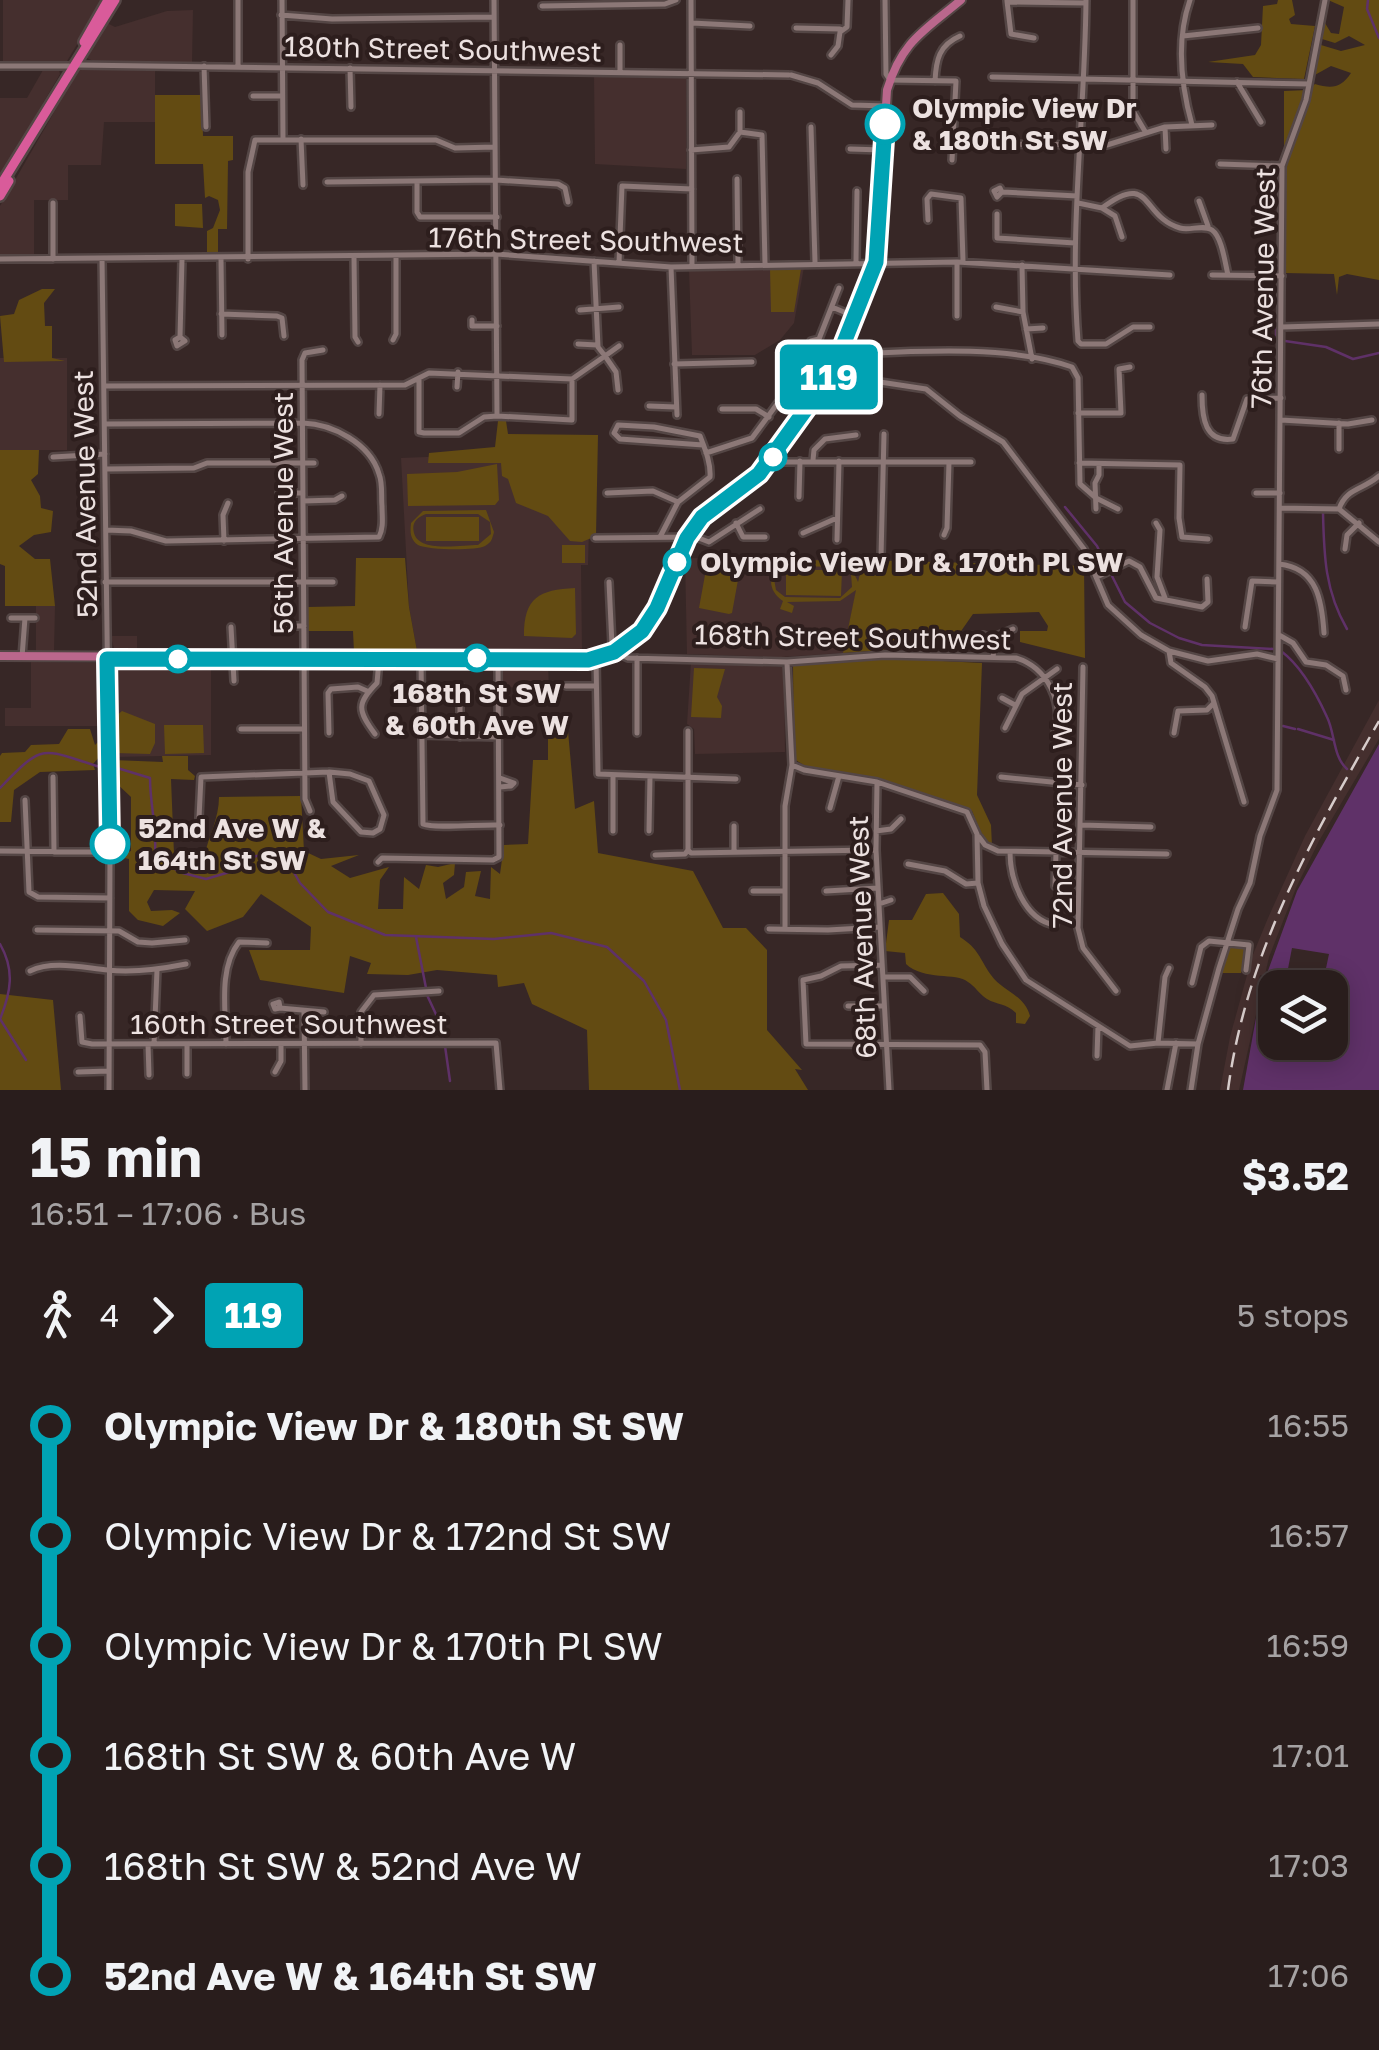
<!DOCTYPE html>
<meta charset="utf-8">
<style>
body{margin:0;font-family:"Golos Text",sans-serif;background:#312625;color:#f1f3f6;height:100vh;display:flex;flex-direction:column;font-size:38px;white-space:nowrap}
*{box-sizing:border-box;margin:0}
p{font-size:32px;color:#a5a2a3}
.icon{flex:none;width:55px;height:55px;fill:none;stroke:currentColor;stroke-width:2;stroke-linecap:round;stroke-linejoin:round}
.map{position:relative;height:1090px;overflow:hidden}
.details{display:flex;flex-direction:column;background:#291d1c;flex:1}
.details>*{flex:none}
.badge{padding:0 20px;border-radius:8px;font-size:35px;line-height:65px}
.buttons{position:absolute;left:1258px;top:970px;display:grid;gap:20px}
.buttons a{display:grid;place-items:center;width:90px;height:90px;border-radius:20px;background:#291d1c;box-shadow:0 5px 25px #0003,0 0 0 2px #453b3b;font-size:50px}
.map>.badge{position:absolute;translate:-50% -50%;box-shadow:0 0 0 5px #fff}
.legs{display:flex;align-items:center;gap:15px;height:110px;padding:0 30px;font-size:32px}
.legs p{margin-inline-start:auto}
.summary{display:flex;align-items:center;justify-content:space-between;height:170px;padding:0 30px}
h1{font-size:55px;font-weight:700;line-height:75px}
ul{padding:0 30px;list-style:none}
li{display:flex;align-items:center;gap:35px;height:110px;font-size:38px}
li i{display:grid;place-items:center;width:15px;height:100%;margin:0 12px;background:currentColor}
li i::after{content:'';width:25px;height:25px;margin:-12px;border:8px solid;border-radius:50%;background:#291d1c}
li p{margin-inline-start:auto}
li:first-child i{background:linear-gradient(#0000 50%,currentColor 0)}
li:last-child i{background:linear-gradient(currentColor 50%,#0000 0)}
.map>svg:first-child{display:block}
.built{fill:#452f2e}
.green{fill:#634b12;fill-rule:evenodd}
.water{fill:#5f3168;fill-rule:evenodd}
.pier{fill:#372726}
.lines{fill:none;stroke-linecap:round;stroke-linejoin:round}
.stream{stroke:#5f3168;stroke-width:2.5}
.minor-casing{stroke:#544645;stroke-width:10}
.major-casing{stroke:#544645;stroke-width:12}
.highway-casing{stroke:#544645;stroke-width:14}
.minor{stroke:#8c7877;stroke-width:5}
.major{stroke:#ba678c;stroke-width:8}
.highway{stroke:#d95b9a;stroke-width:9}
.rail{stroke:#d7cccb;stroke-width:2.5;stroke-dasharray:15 8;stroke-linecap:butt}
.line-1-casing{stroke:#fff;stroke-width:22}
.line-1{stroke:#00a3b4;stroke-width:15}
.stop-1-dot{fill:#fff;stroke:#00a3b4;stroke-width:5}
.labels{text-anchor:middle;stroke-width:8;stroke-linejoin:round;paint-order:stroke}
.street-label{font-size:28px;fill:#ece1e0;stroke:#2d1e1d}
.stop-label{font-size:28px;font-weight:bold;fill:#ece1e0;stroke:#2d1e1d;text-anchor:start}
</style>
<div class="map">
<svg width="1379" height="1090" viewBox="0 0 1379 1090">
<rect width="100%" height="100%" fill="#372726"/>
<path class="built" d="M3 0H104L67 61 3 63Z
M193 10 192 63H97L87 58 107 23 115 27 167 11Z
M155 67V122H104L101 165H68V200H34V255H0V206L79 69Z
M43 70H59L60 74 0 177V98H27Z
M594 75 686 77V169L595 164Z
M804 267 794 323 780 340 755 355H692L689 270Z
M0 358H67V450H0Z
M501 454 589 529 588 565H581L582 651H417L409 607 401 458Z
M685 558 863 560 843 653 781 657 687 654Z
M36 606H55L54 652 36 651Z
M111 636H137V653H115Z
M31 662 98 663 103 666 104 726H5V708H31Z
M691 662 784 667 785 752 695 754 694 729 687 724Z
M115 665H211V755L113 757Z
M506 665H548L549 688 502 687 503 666Z
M1379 700V739L1319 841 1296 888 1269 957 1239 1090H1220L1230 1037 1252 957 1268 918 1305 836Z"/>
<path class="green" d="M1278 0H1292L1295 15 1289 19 1291 24 1315 26 1304 79 1253 77 1243 64 1208 62 1255 55 1261 45 1263 6 1277 4Z
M1328 0H1379V280L1347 274 1339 277 1337 295 1334 274 1285 273 1284 269V91L1308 90 1315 84C1332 89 1341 88 1351 73L1331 66 1313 76 1321 45 1341 51 1365 45 1349 36 1335 43 1322 39 1325 23 1331 33 1339 34 1344 7Z
M155 95H202L203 136H233V160L228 161 227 229H218V255H207V231L213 228 220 210 218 200 209 196 205 198 203 164H155Z
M175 204H202L203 228 175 226Z
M770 269H801L794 312H771Z
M42 289H55L44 303 45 326H52V358L65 361 4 362 0 316 14 314 19 300Z
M498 421H506L508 434 598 435 596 536 582 542 570 541 548 516 516 503 508 479 502 476 501 463H428L429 453 495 447Z
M0 450H39L38 474 31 480 40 496 41 508 53 511 51 532 34 535 19 546 35 559H50L55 606H5V566L0 564Z
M497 464 499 500 495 505 408 506 407 474 457 472Z
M486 510 494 532C492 539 492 542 485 546 476 551 427 550 418 545 410 539 410 532 411 523L423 511ZM426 514H478L490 522 491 534 478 545C462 545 419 553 414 533 411 522 418 517 426 514Z
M426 517H479V541H426Z
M562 545H585V563H562Z
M356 558H405L409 607 417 651 354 652 353 631H308V607L355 606Z
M863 560 1084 566 1085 658 1020 642V631H1047L1048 626 1039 612 973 614 959 634 886 641 884 650 843 653 856 590 840 601 787 602 794 606 792 613 780 609 783 601C768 591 767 575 781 565 806 559 849 554 858 582ZM788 566 843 567 851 574 852 587 840 598 785 597 776 590 774 579 780 570Z
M707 564 740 569 732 613 729 614 699 608Z
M786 570H842L841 596 786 595Z
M575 588 576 634 572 638 524 636C524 597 539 590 575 588Z
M882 658 982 663 977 795 991 825 992 846 982 835 972 811 876 780 807 767 794 759 793 665Z
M694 668 725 669 717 697 722 706 721 718 691 717Z
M122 711 155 724V743L150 754 115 753V717Z
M164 725H203L204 753 165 754Z
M548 727 568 731 575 809 594 801 598 853 693 871 723 928H746L767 950V1030L802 1070 795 1069 808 1090H589L587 1030 532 1004 524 983 498 987 497 975 437 970 408 975 367 974 371 963 350 956 344 993 260 980 249 950H310L311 927 261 894 243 917 207 931 185 909 195 891 154 890 147 902 151 911 172 910 180 913 163 926 138 920 129 911V859L115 856 131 851V797L114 781 113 760 163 762 162 756H188V770L195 776 194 780 171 779 174 854 204 857C209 835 219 818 219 797L301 796 304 851 321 859 359 855 331 866 350 878 389 867 380 880 378 909H403L404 877 419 889 426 865 438 867 455 863 454 875 443 883 446 899 464 887 466 872 481 871 475 896 490 899 491 867 500 874 504 845 528 844 533 760H548Z
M68 729H90L95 745 100 740 101 755 93 764 95 770 40 772 14 790 11 822H0V756L2 753 25 752 31 745 59 744Z
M943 893 959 914 960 937C979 949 979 958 991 975 1003 992 1024 994 1030 1016L1025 1024 1016 1023V1013C1006 1003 997 1005 987 999 979 994 975 986 968 982 956 972 924 981 906 964L905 953 885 951 889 920H912L926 894Z
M1229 945 1249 948 1241 973H1222Z
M0 994 53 1000 61 1090H0Z"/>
<path class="water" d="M1379 744V1090H1243L1261 990 1297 891ZM1275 988H1330V1042H1275Z"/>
<path class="pier" d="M1292 948 1329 954 1322 987 1259 979 1260 975 1286 979Z"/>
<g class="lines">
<path class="stream" d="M1368 0 1367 9 1379 38
M1272 319 1276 325V340
M1285 341 1326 347 1353 359 1379 353
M1065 507 1097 546 1107 567
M1323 513C1324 556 1325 591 1347 629
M1111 574 1125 602 1150 623 1179 638 1202 645 1274 649
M1281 651C1301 666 1317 695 1327 717 1335 733 1333 757 1347 769
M1283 726 1295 729
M1298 729 1334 740
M114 767 150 778C150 805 157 827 155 853L179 872 206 879 233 871 256 856 284 855 300 883 328 912 385 935 494 939 551 933 607 947 644 981 666 1020 680 1090
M0 788C45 741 41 749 100 767
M416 937 426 988
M0 944C15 970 11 992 0 1019L26 1060
M427 995 441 1025 444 1039
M445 1046 450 1081"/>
<defs>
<path id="minor" d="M238 0V66
M282 0 283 139
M494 0 497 416
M691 0 692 267
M885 0 886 74 890 80 956 81 952 160
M1086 0C1085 114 1069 228 1078 341L1081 344H1106L1133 327H1150
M1133 0V111L1146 133
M1190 0C1176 40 1181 85 1192 125
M1007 1 1011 34 1034 38
M1008 2 1086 3
M542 6 665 4 676 0
M281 15 332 19 493 17
M692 23 750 26
M796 28 840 29
M1183 36 1258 28
M620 45V71
M831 55 838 46 840 32 847 27 848 0
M77 65 789 75
M0 66H69
M204 66 206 127
M350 68 351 107
M791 75 818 83 852 105 886 106
M992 77 1309 84
M935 81C936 60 939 45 960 36
M1237 82 1261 122
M253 96H282
M811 127 815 262
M1165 127 1166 149
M740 132V112
M301 139 303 185
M998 144 1107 145 1165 127 1212 125
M850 149 882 150
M691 150 729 147 740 132 762 135 765 264
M1220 164 1282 166
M737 179 738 265
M417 181V212L420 217H497
M327 182 496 180 558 184 565 188 568 202
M1002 192 997 197 994 191 1000 188 1002 192 1077 196
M1199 201 1208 226
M1078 203 1102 208C1152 170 1141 217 1180 228 1190 231 1203 224 1212 230 1222 237 1225 263 1228 275
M1102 208 1115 216 1122 237
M997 214V238L1075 243
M928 220 927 199 931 194 961 198 963 261
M102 258 110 852 109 1090
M354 258 355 337 358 342
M0 259 496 254 671 267 957 262 1170 275
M53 259V203
M221 259 222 335
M248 259V172L255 140H436L455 148 495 147
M594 261 598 347 605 356 619 346
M856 262 857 191
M619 263 622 186 692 189
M1022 265 1023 312 1032 359
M671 267 677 415
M1212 275 1282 276
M832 307 856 317
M996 307 1023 312
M580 310 619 307
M221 314 277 316 282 318 284 336
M957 316V264
M472 320V326H497
M1282 327 1379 324
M1026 329 1043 328
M180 337 175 340 177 346 185 341 180 337 182 259
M393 340 396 334V257
M811 341 819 339 839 288
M578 344 597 345
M843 352 850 354 880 382 926 389 960 416 1003 442 1084 549 1108 605 1141 635 1169 651 1208 661 1257 654 1278 659
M853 354C917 351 1011 345 1072 367L1078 378 1080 484 1096 498 1118 509
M674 364 752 362
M419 379V432L424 433H459L484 417 497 416 572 420V379
M781 380 812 382 821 387
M104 386 405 385 429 373 572 379 605 356 616 372 618 390
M457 387 458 372
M1202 395C1202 418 1205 443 1233 439L1247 399 1281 398
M649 406 676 407
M722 409H756L769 417
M1078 413H1121L1119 369 1130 367
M379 414 380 385
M1281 420 1348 424 1372 420
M105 424 303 423C332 424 370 443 379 474 383 484 381 496 382 506 382 517 384 527 379 537L166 541 131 531 106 530
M1339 449V423
M706 453 752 438 794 381
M53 457 105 454
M813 460 814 450 825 439 856 435
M770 462H971
M1079 463 1180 465 1179 518 1182 537 1208 539
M106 469 194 468 207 463H314
M279 493H303
M607 493 653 491 678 502
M1256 493H1280
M799 497 800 461
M303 501 335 500 342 496
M1280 508 1339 509 1379 542
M1096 509 1095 483 1099 475V464
M1339 509C1346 488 1363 490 1379 476
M736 523 743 537H765
M1156 523 1160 530 1157 577 1165 598
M803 533 837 518
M944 535 947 528 949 462
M660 537 678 502 710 477C711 463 705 449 700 436L654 427 618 425 614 433 620 439 703 445
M595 538 696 537 709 542 760 509
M837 540 839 461
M224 541 223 515 228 503
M1345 549 1347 535 1359 523
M881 557 884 434
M1279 564C1318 568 1322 602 1324 633
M1097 577 1129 561 1140 567 1156 598 1202 607 1208 602 1207 579
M105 582H333
M609 582 612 645 615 652 628 658 787 662 885 655 1016 658C1048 668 1064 703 1055 733
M11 618H35
M280 626H304
M231 627 234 681
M1245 627 1252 581 1278 582
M983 635 994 639
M1279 635 1293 643 1306 662 1326 665 1343 676 1346 690
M1169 651 1171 663 1205 687 1212 696 1244 802
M22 657 25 618
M993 657 996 636 1013 629
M637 658V733
M421 659 423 824C435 829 481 824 500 825
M596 659 598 774 736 779
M1083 667 1078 928 1083 948 1116 991
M566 686H596
M1002 698 1015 705
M1005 728 1022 694 1057 669
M241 729H304
M329 733 328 693 331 689 358 687 367 691
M1174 733 1178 711 1207 710 1213 704
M375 734C357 710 357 703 377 683L379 660
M421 735 498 737
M460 737V686
M792 765 804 770 877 782 967 812 977 834 978 883 984 906 1002 944 1026 980 1130 1046 1158 1043 1198 1044
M53 777 54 852
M1001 777 1082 785
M500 778 514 783 511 786 500 787
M877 782 876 850 889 1090
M25 800 29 892 38 897 110 898
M830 808 839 776
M310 811 305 799 302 360 305 353 323 350
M202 824 199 818 201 777 329 772 350 774 369 781 384 815 380 829 373 833 361 832 333 802 329 772
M1081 825 1151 827
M613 831V776
M649 831 650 776
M876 831 891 829 901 819
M979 837 985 845 998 851 1167 854
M688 850V731
M0 851 110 852
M734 852V826
M1010 852C1010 879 1024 920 1055 925
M655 855 685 854 688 850 691 853 876 850
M378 862 382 858 493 860 499 857 498 659
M908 864 945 871 966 884 978 883
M1055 886 1056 852
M753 891H783
M826 891 878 888
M879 904 891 900
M785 928V806L792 765 787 663
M769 929 828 930 880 927
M37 930 119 931 138 942 152 943 185 940
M882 965 841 966 821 976 803 980 806 1044 980 1045 985 1052 987 1090
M30 971C53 960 84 968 108 970 134 973 161 969 186 964
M883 977H910L924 991
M1192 983 1201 947 1209 941 1249 945 1246 970
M279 1002 280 1008 275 1009 273 1004Z
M848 1006H884
M280 1008 324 1012
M304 1012 305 1090
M80 1016 82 1042 92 1044 496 1043 500 1090
M1158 1043 1165 977 1169 968
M148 1044 149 1075
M154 1044 157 970
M187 1044V1074
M226 1044C226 1011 218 969 239 942L267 943
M361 1044V1012L374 995 439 991
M1097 1056 1098 1026
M78 1072 109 1071
M275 1072 281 1061V1044
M1167 1090 1176 1043
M1191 1090 1198 1044 1219 968 1238 909 1250 883 1260 836 1277 790 1282 166 1306 100 1325 0"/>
<path id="major" d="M0 656 588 659 615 652 642 631 657 608 687 539 702 517 759 475 832 373 876 262 887 90C902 41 924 31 961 0"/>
<path id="highway" d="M84 42 108 0
M0 186 115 0
M0 196 9 181"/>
</defs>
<use href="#minor" class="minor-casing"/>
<use href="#major" class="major-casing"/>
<use href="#highway" class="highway-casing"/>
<use href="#minor" class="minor"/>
<use href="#major" class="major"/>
<use href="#highway" class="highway"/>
<path class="rail" d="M1228 1090C1246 954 1312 838 1379 721"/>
</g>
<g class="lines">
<defs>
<path id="line-1" d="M110 844 107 659 588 660 614 652 642 631 657 608 687 538 702 517 759 474 832 373 876 262 885 124"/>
</defs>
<use href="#line-1" class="line-1-casing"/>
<use href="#line-1" class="line-1"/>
</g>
<g class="stop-1-dot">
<circle cx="885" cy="124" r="18"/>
<circle cx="773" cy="457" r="12"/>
<circle cx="677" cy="562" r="12"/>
<circle cx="477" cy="658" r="12"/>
<circle cx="178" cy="659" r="12"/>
<circle cx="110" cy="844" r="18"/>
</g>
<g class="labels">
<g class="street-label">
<text transform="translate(443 49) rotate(1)" y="10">180th Street Southwest</text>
<text transform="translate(586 240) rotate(1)" y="10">176th Street Southwest</text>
<text transform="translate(1263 288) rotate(-89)" y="10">76th Avenue West</text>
<text transform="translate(85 494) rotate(-91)" y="10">52nd Avenue West</text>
<text transform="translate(283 513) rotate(-90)" y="10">56th Avenue West</text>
<text transform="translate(853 637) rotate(1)" y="10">168th Street Southwest</text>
<text transform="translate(1062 805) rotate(-90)" y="10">72nd Avenue West</text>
<text transform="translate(862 937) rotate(-92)" y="10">68th Avenue West</text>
<text x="289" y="1034">160th Street Southwest</text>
</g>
<g class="stop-label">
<text x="912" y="118">Olympic View Dr<tspan x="912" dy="32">&amp; 180th St SW</tspan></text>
<text x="700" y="572">Olympic View Dr &amp; 170th Pl SW</text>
<text x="477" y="703" text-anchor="middle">168th St SW<tspan x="477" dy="32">&amp; 60th Ave W</tspan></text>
<text x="138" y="838">52nd Ave W &amp;<tspan x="138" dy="32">164th St SW</tspan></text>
</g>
</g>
</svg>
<div class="buttons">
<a><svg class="icon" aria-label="layers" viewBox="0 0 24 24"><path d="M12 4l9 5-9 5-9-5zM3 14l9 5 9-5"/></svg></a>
</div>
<b class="badge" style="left:829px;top:377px;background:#00a3b4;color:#fff">119</b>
</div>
<section class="details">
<div class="summary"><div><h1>15 min</h1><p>16:51 – 17:06 · Bus</p></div><b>$3.52</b></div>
<div class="legs"><svg class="icon" aria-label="walk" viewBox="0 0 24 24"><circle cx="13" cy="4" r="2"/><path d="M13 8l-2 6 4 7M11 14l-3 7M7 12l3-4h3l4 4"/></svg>4<svg class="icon" aria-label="forward" viewBox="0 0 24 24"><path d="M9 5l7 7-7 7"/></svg><b class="badge" style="background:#00a3b4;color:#fff">119</b><p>5 stops</p></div>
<ul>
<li><i style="color:#00a3b4"></i><b>Olympic View Dr &amp; 180th St SW</b><p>16:55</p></li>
<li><i style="color:#00a3b4"></i><span>Olympic View Dr &amp; 172nd St SW</span><p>16:57</p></li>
<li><i style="color:#00a3b4"></i><span>Olympic View Dr &amp; 170th Pl SW</span><p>16:59</p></li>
<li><i style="color:#00a3b4"></i><span>168th St SW &amp; 60th Ave W</span><p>17:01</p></li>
<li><i style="color:#00a3b4"></i><span>168th St SW &amp; 52nd Ave W</span><p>17:03</p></li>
<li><i style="color:#00a3b4"></i><b>52nd Ave W &amp; 164th St SW</b><p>17:06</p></li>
</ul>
</section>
